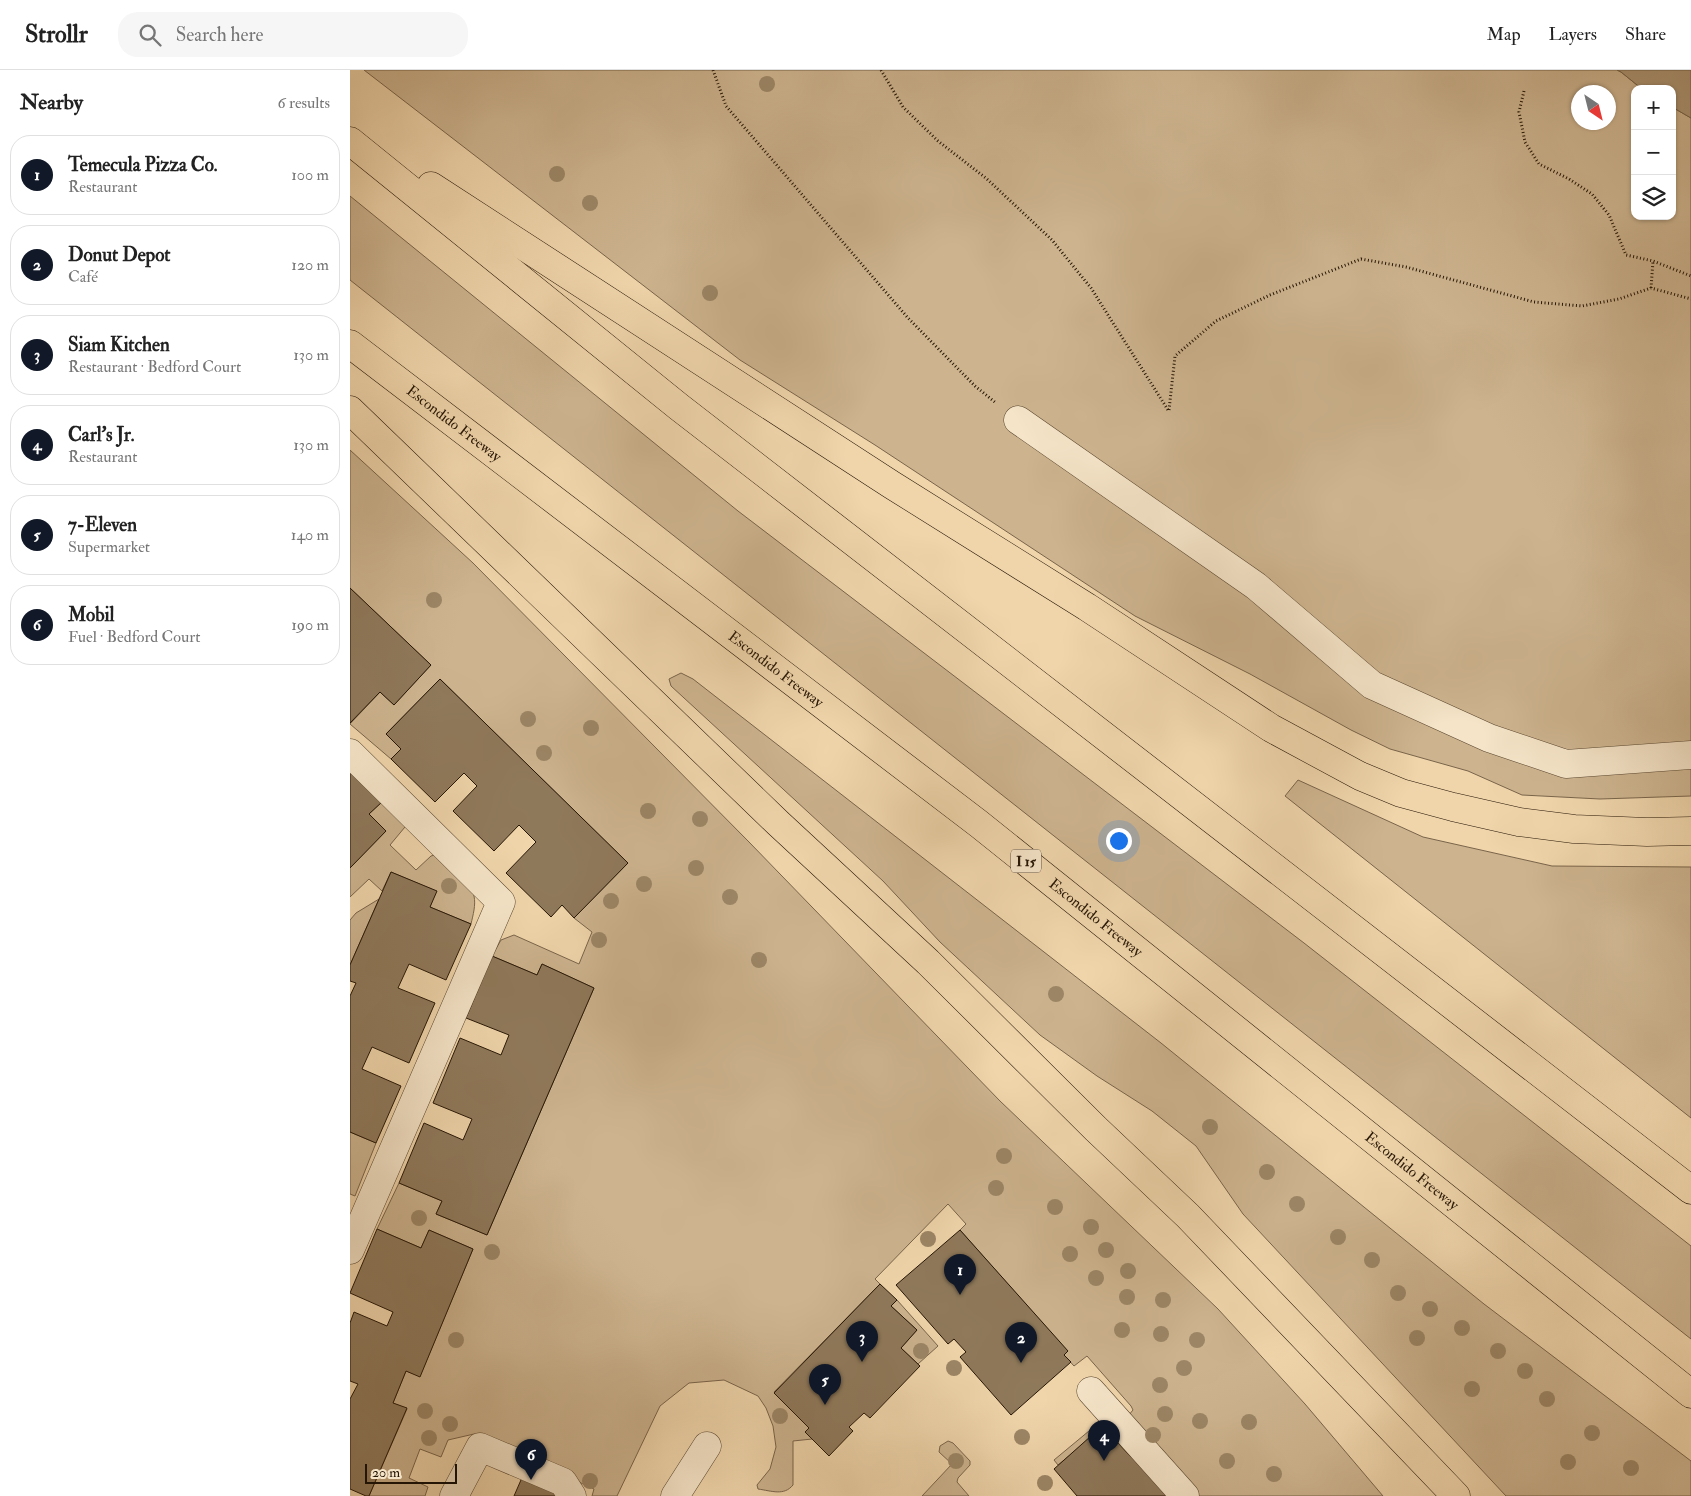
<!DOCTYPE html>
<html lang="en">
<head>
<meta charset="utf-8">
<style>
	body { margin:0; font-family:"IM FELL Double Pica",serif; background:#f6f6f6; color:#222 }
	.controls { position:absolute; right:15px; top:15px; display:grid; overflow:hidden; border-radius:10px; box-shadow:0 1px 4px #0004 }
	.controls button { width:45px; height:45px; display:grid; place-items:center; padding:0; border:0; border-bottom:1px solid #e0e0e0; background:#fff; color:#222; font:25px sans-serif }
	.compass { position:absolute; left:1221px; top:15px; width:45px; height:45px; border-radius:50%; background:#fff; box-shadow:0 1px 4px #0004; rotate:145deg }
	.scale { position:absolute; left:15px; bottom:12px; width:92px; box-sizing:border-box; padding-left:5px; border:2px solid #251505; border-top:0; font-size:14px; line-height:18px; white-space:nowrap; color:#251505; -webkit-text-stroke:4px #f5e4c8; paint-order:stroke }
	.you { position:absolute; left:768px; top:770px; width:18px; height:18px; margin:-12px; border:4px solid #fff; border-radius:50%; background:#1a73e8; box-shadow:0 0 0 8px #1a73e833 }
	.badge { display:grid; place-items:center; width:32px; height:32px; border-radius:50%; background:#111827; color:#fff; font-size:16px; font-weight:700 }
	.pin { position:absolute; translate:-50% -41px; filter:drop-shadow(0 1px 2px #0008) }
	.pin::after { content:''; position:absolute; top:26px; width:18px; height:15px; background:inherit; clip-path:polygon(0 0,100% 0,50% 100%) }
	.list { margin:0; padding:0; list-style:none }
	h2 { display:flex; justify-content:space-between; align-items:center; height:65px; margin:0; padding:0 20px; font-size:21px }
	h2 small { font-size:16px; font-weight:400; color:#767676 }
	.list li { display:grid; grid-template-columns:32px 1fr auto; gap:15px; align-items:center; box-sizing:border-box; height:80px; margin:0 10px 10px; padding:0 10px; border:1px solid #e0e0e0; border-radius:20px }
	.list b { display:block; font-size:19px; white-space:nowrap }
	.list p { margin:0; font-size:16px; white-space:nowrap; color:#767676 }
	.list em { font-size:16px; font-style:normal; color:#767676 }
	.icon { flex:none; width:28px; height:28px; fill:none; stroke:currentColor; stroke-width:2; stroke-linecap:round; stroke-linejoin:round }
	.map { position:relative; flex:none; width:1341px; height:1426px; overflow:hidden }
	header { display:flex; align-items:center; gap:30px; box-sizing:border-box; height:70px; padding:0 25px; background:#fff; border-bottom:1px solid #e0e0e0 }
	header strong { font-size:24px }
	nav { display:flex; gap:28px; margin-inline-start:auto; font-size:18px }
	.search { width:350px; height:45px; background:#f6f6f6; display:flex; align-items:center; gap:12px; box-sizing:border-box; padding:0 18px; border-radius:20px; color:#767676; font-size:19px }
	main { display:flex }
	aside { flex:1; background:#fff }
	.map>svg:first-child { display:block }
	.green { fill:#cdb48f; stroke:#79644a; fill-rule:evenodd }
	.water { fill:#ab9473; stroke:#756147 }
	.building { fill:#8f795b; stroke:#251505 }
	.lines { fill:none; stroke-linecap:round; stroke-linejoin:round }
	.minor-casing { stroke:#58452e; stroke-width:29 }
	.highway-casing { stroke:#251505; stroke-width:29 }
	.path { stroke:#251505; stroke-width:3; stroke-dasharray:1 2.5; stroke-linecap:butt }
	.minor { stroke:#f5e4c8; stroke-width:28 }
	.highway { stroke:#f0d5ab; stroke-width:28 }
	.tree { fill:#9c8666 }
	.labels { text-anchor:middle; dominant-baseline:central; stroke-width:5; stroke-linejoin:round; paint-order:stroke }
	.shield { fill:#f5e4c8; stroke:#635340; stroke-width:1 }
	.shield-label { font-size:14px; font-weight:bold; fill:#251505 }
	.street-label { font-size:15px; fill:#251505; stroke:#f5e4c8 }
</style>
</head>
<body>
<header>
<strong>Strollr</strong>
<div class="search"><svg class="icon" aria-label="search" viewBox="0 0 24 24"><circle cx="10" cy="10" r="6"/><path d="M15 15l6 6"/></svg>Search here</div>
<nav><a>Map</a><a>Layers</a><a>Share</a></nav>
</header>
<main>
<aside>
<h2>Nearby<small>6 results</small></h2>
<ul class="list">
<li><span class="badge">1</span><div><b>Temecula Pizza Co.</b><p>Restaurant</p></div><em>100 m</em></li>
<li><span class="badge">2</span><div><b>Donut Depot</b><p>Café</p></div><em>120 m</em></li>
<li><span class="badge">3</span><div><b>Siam Kitchen</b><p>Restaurant · Bedford Court</p></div><em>130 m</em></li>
<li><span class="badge">4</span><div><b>Carl's Jr.</b><p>Restaurant</p></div><em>130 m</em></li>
<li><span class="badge">5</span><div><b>7-Eleven</b><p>Supermarket</p></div><em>140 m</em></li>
<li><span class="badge">6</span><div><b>Mobil</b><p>Fuel · Bedford Court</p></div><em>190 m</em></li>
</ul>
</aside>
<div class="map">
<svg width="1341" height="1426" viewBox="0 0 1341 1426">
	<rect width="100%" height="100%" fill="#f0d5ab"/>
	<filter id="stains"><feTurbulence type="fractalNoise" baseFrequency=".004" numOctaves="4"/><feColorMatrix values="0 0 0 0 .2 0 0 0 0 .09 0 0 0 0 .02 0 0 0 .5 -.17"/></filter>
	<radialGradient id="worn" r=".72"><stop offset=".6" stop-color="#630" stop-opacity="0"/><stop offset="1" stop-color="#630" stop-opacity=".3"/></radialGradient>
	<g class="green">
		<path d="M14 0H1267L1271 2 1292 19H1285V146H1322V37L1341 48V726L1250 729 1172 725 1118 701 1040 679 1001 660 900 604 785 546 525 375 390 290ZM1228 22H1258V52H1228Z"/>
		<path d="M0 126 388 441 954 873 1341 1176V1269L0 210Z"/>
		<path d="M0 380 123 493 399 772 650 1031 868 1239 955 1334 1033 1426H847L778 1346 783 1340 781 1336 737 1286 724 1296 714 1285 717 1281 610 1160 616 1154 598 1134 525 1209 530 1214 424 1322 459 1358 455 1362 462 1369 443 1371V1415C434 1426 422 1421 408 1419L407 1415 420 1399 426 1377 423 1356 416 1338 408 1326 374 1310 339 1313 310 1336 267 1426H242L244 1419 124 1364 98 1370 91 1387 70 1379 59 1408 78 1417 75 1426H19L57 1339 43 1333 56 1301 70 1306 123 1179 79 1160 71 1178 27 1159 49 1113 92 1131 86 1144 137 1165 244 918 192 894 187 905 142 886 151 870 164 865 229 894 242 862 224 848 278 793 90 609 36 664 51 679 41 689 0 654 30 622 44 635 81 595 0 518Z"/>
		<path d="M331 603 343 609 811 973 1134 1234 1341 1391V1426H1156L893 1144 846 1076 802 1041 747 1006 690 965 590 872 533 811 321 616 319 609Z"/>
		<path d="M948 710 1073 767 1202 796 1341 797V1048L935 726Z"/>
		<path d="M33 731 56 751 55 757 40 775 66 800 81 786 88 784C98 794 122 813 124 826 126 835 123 845 121 854L80 837 86 821 41 802 32 821 19 809 0 827V798L36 761 19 744Z"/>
		<path d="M29 829 0 895V850L6 843Z"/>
		<path d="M0 1062 26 1073 5 1126 0 1124Z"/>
		<path d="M547 1230 588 1276 568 1294 551 1278 567 1260 541 1236Z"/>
		<path d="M756 1353 787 1383 781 1387 756 1360 744 1370 742 1367 708 1395 704 1390 745 1356Z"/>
		<path d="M598 1371 603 1373 620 1391V1395L608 1408 607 1412 619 1426H572L602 1394 589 1382 590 1376Z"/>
	</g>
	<path class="water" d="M1267 0H1341V48L1322 37V19H1292L1271 2Z"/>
	<g class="building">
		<path d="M0 518 81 595 44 635 30 622 0 653Z"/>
		<path d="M90 609 278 793 224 848 212 835 201 847 156 803 186 772 169 755 144 781 103 741 127 716 114 703 85 732 41 689 51 679 36 664Z"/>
		<path d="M0 699 33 731 19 744 36 761 0 798Z"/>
		<path d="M41 802 87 821 80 837 121 854 96 910 59 894 48 918 85 933 59 993 22 977 12 999 51 1016 26 1073 0 1062V926L6 913 0 911V895Z"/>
		<path d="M142 886 187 905 192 894 244 918 137 1165 86 1144 92 1131 49 1113 74 1053 113 1070 122 1049 83 1033 110 968 151 985 159 965 116 948Z"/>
		<path d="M27 1159 71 1178 79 1160 123 1179 70 1307 56 1301 43 1333 57 1338 19 1426H16L0 1419V1329L8 1314 0 1311V1253L4 1242 37 1256 43 1242 0 1223Z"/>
		<path d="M610 1160 718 1281 714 1285 721 1292 661 1345 610 1287 616 1282 604 1269 598 1274 546 1215Z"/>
		<path d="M530 1214 547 1230 541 1236 567 1260 551 1278 570 1296 520 1348 514 1343 499 1357 503 1361 479 1386 455 1362 459 1358 424 1323Z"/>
		<path d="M756 1360 781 1387 787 1383 825 1426H727L704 1399 741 1366 744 1370Z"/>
		<path d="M174 1403 208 1418 205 1426H164Z"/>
	</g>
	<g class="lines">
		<g class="minor-casing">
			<g id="minor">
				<path d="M668 350 906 516 1022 615 1139 668 1216 694 1341 685"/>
				<path d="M0 683 151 832 0 1180"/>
				<path d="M741 1321 835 1426"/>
				<path d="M104 1426 130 1377 213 1412 222 1426"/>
				<path d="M325 1426 357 1376"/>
			</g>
		</g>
		<g class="highway-casing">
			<g id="highway">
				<path d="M0 71 329 337 1341 1120"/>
				<path d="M81 116 542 415 737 537 921 658 1010 706 1051 723 1103 737 1169 752 1224 759 1297 762 1341 761"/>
				<path id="s1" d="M0 274 629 754 1341 1324"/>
				<path d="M0 340 428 753 578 892 746 1059 838 1146 1106 1426"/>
			</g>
		</g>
		<g class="path">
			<path d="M363 0 376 36 558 248 625 316 646 333"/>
			<path d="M531 0 553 37 588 71 637 109 702 170 741 218 818 340"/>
			<path d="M1174 21 1169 42 1175 72 1189 94 1219 109 1242 124 1259 145 1276 185 1303 191 1341 206"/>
			<path d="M1301 218 1303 191"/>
			<path d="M819 340 825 286 866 251 920 225 1011 189 1056 197 1184 232 1232 236 1269 229 1301 218 1341 229"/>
		</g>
		<use href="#minor" class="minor"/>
		<use href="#highway" class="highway"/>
	</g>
	<g class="tree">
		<circle cx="417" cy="14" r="8"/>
		<circle cx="207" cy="104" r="8"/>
		<circle cx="240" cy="133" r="8"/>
		<circle cx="360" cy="223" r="8"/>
		<circle cx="84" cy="530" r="8"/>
		<circle cx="178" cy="649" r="8"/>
		<circle cx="241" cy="658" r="8"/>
		<circle cx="194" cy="683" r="8"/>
		<circle cx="298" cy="741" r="8"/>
		<circle cx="350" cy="749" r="8"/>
		<circle cx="346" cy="798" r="8"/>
		<circle cx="294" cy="814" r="8"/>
		<circle cx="99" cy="816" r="8"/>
		<circle cx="380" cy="827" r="8"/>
		<circle cx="261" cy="831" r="8"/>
		<circle cx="249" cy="870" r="8"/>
		<circle cx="409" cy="890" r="8"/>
		<circle cx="706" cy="924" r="8"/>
		<circle cx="860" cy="1057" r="8"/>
		<circle cx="654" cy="1086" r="8"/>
		<circle cx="917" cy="1102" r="8"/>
		<circle cx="646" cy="1118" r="8"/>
		<circle cx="947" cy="1134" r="8"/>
		<circle cx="705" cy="1137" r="8"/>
		<circle cx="69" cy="1148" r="8"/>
		<circle cx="741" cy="1157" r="8"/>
		<circle cx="988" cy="1167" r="8"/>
		<circle cx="578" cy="1169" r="8"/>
		<circle cx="756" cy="1180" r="8"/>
		<circle cx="142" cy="1182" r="8"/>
		<circle cx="720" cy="1184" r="8"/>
		<circle cx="1022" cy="1190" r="8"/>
		<circle cx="778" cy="1201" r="8"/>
		<circle cx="746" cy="1208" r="8"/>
		<circle cx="1048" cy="1223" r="8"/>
		<circle cx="777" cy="1227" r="8"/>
		<circle cx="813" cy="1230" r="8"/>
		<circle cx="1080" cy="1239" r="8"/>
		<circle cx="1112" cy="1258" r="8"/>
		<circle cx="772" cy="1260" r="8"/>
		<circle cx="811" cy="1264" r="8"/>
		<circle cx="1067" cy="1268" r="8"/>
		<circle cx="106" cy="1270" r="8"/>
		<circle cx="847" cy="1270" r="8"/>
		<circle cx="571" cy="1281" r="8"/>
		<circle cx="1148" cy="1281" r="8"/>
		<circle cx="604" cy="1298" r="8"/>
		<circle cx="834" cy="1298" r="8"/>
		<circle cx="1175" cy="1301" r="8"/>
		<circle cx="810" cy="1315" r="8"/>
		<circle cx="1122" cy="1319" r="8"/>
		<circle cx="1197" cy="1329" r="8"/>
		<circle cx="75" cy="1341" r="8"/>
		<circle cx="815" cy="1344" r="8"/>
		<circle cx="430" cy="1346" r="8"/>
		<circle cx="850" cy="1351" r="8"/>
		<circle cx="899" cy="1352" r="8"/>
		<circle cx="100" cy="1354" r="8"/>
		<circle cx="1242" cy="1363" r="8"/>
		<circle cx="803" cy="1365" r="8"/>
		<circle cx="672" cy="1367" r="8"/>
		<circle cx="79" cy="1368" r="8"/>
		<circle cx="606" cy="1391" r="8"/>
		<circle cx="877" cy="1391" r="8"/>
		<circle cx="1218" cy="1392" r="8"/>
		<circle cx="1281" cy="1398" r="8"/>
		<circle cx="924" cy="1404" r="8"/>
		<circle cx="240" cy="1411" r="8"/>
		<circle cx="695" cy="1413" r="8"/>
	</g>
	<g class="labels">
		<rect class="shield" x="661" y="779.5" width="30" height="23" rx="4"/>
		<g class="shield-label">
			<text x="676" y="791">I 15</text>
		</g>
		<g class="street-label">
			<text stroke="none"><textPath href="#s1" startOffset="131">Escondido Freeway</textPath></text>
			<text stroke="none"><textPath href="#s1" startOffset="536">Escondido Freeway</textPath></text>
			<text stroke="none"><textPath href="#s1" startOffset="941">Escondido Freeway</textPath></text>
			<text stroke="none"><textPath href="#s1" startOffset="1346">Escondido Freeway</textPath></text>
		</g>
	</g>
	<rect width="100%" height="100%" filter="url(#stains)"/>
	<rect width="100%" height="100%" fill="url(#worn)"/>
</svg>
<div class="controls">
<button>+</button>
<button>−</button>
<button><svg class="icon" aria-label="layers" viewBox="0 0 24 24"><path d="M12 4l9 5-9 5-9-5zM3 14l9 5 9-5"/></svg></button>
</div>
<svg class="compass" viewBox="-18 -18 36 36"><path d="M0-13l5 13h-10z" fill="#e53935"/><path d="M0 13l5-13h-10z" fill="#767676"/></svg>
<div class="scale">20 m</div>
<div class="you"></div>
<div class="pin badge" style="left:610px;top:1225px">1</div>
<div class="pin badge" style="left:671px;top:1293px">2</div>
<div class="pin badge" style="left:512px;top:1292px">3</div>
<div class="pin badge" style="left:754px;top:1391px">4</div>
<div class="pin badge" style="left:475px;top:1335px">5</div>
<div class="pin badge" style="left:181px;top:1410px">6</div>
</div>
</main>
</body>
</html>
